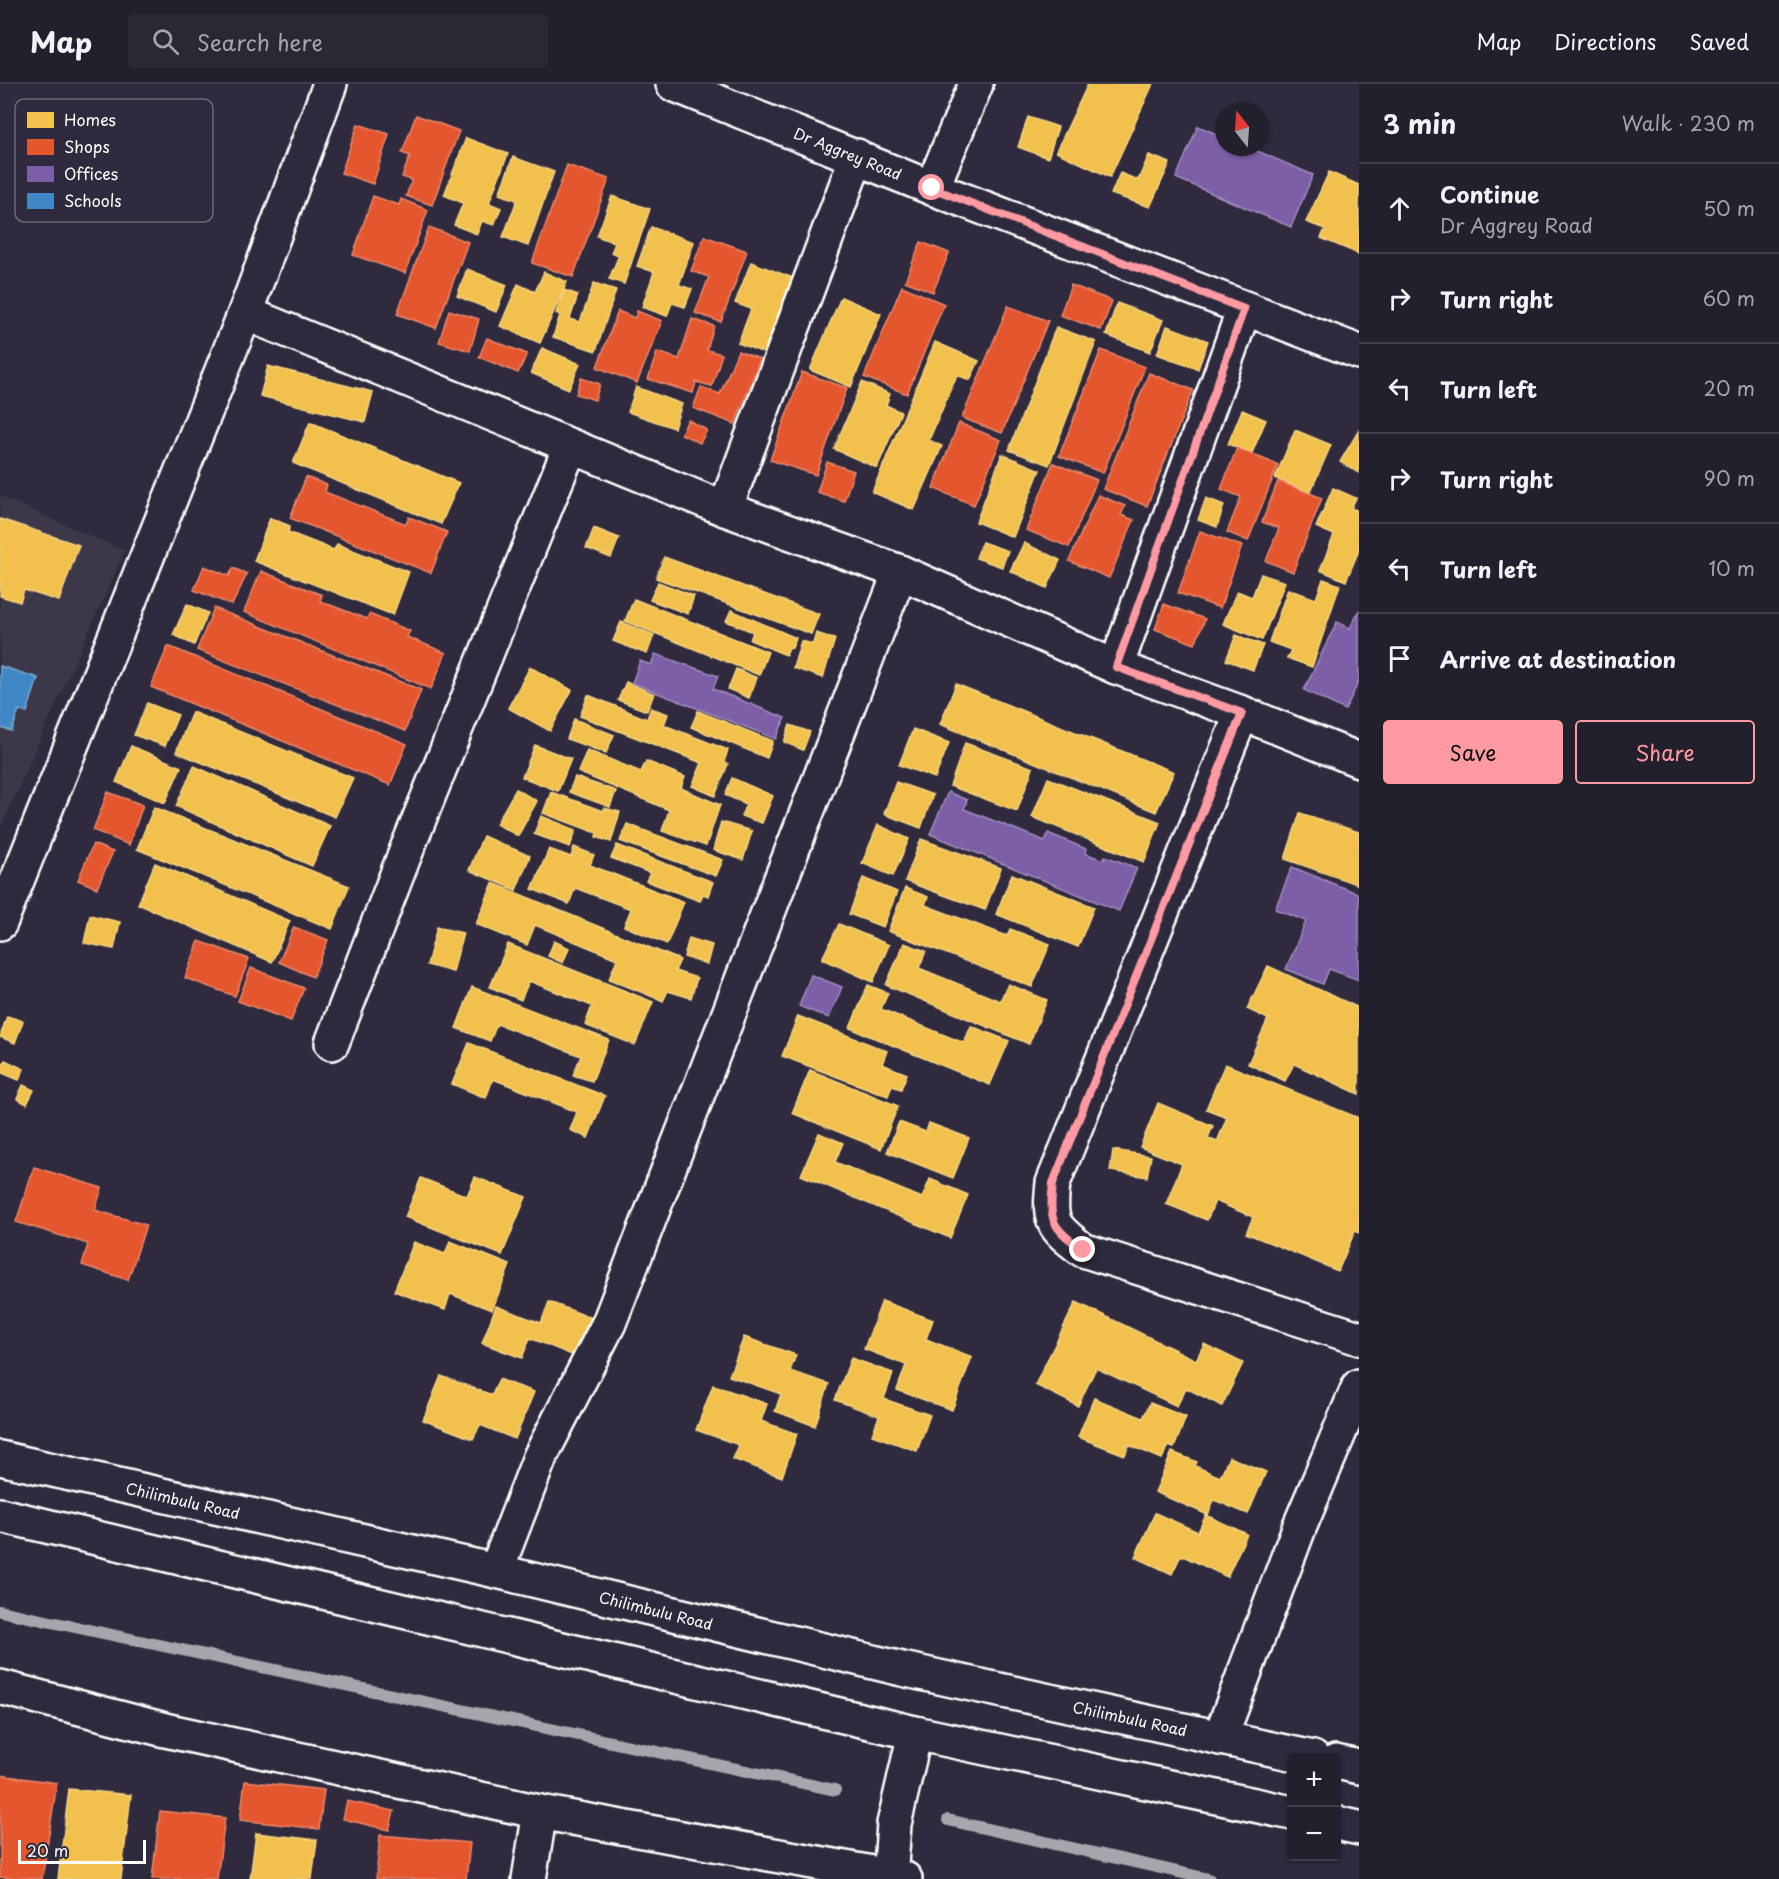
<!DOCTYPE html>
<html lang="en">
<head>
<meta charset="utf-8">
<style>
	body { margin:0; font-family:"Playpen Sans",sans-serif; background:#2b2836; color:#f1f3f6 }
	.controls { position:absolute; right:18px; bottom:18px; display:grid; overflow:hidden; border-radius:6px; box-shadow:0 2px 4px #0004 }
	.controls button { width:54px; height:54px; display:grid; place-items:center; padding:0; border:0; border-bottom:2px solid #403e4a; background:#23202e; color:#f1f3f6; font:30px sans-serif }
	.compass { position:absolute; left:1215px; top:18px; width:54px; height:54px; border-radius:50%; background:#23202e; box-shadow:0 2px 4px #0004; rotate:343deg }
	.scale { position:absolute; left:18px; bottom:15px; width:128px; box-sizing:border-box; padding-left:6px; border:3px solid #fff; border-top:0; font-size:16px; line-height:21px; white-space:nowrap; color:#fff; -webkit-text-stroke:4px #2f2a3d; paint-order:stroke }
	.stop { position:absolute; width:18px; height:18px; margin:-14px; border:4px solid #ff9aa2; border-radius:50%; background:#fff }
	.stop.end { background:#ff9aa2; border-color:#fff; box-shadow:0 2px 6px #0008 }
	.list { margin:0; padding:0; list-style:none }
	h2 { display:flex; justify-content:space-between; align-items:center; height:78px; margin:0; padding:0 24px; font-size:26px }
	h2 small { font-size:20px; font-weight:400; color:#a3a3aa }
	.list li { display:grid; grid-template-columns:39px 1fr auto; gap:18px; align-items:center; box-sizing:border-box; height:90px; padding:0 24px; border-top:2px solid #403e4a }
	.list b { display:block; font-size:22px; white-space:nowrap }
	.list p { margin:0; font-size:20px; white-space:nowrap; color:#a3a3aa }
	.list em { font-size:20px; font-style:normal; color:#a3a3aa }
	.actions { display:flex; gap:12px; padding:18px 24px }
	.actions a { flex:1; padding:14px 0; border:2px solid #ff9aa2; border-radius:6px; text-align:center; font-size:21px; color:#ff9aa2 }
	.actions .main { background:#ff9aa2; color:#111 }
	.icon { flex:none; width:33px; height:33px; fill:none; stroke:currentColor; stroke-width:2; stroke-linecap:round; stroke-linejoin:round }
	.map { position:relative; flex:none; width:1359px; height:1795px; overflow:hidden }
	header { display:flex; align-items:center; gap:36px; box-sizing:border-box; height:84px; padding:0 30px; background:#23202e; border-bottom:2px solid #403e4a }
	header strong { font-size:28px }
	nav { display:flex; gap:33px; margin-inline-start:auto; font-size:21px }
	.search { width:420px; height:54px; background:#2b2836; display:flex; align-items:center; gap:15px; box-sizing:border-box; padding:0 21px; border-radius:6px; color:#a3a3aa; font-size:22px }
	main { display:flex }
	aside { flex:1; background:#23202e }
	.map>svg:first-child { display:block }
	.built { fill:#3c3749 }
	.homes { fill:#f2c14e; stroke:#f6d483; stroke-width:1.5 }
	.shops { fill:#e4572e; stroke:#ec896d; stroke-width:1.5 }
	.offices { fill:#7b5ea7; stroke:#a38ec1; stroke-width:1.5 }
	.schools { fill:#3f88c5; stroke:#79acd6; stroke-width:1.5 }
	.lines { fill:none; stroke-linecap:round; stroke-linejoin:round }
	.stream { stroke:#a7a6ad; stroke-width:12 }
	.street-casing { stroke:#fff; stroke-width:38 }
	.secondary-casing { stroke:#fff; stroke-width:38 }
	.street { stroke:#2f2a3d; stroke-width:33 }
	.secondary { stroke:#2f2a3d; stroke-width:33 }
	.route { stroke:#ff9aa2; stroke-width:8 }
	.labels { text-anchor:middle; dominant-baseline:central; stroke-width:6; stroke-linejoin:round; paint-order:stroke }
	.street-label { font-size:15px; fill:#fff; stroke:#2f2a3d }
	.key { fill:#2f2a3d; stroke:#6d6a77; stroke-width:1.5 }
	.key-label { font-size:16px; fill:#fff }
</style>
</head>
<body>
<header>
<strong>Map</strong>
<div class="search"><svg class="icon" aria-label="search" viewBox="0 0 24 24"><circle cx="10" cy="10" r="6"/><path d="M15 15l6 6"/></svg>Search here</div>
<nav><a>Map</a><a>Directions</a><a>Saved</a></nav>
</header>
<main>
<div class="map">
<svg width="1359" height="1795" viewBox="0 0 1359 1795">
	<rect width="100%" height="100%" fill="#2f2a3d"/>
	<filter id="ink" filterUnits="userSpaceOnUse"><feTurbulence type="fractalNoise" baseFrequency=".0167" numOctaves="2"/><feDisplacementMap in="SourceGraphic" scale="12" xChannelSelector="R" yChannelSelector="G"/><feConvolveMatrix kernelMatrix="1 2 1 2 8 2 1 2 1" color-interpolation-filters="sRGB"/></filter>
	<g filter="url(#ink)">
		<path class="built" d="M0 412 125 467 0 745Z"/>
		<g class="homes">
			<path d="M1088 0H1153L1110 93 1056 68Z"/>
			<path d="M1028 33 1058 43 1048 74 1018 63Z"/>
			<path d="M466 54 508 70 489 119 501 124 494 141 482 137 477 150 454 141 463 119 444 111Z"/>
			<path d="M1149 71 1170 79 1150 123 1111 110 1120 89 1138 96Z"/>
			<path d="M513 73 554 88 528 162 503 153 517 116 499 110Z"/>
			<path d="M1329 88 1359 101V170L1321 154 1325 145 1306 138Z"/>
			<path d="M612 112 650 125 624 200 609 195 619 171 611 169 615 159 597 152Z"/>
			<path d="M651 143 694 158 679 201 692 205 685 223 672 219 667 232 642 223 654 188 637 182Z"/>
			<path d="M751 178 793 194 764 269 738 259 751 225 735 219Z"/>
			<path d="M467 185 507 201 496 228 457 212Z"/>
			<path d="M544 188 567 198 540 259 500 242 518 200 535 208Z"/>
			<path d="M594 199 616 206 596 267 553 253 560 231 556 229 564 206 578 211 570 235 580 238Z"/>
			<path d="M841 213 881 230 851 303 810 286Z"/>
			<path d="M1117 219 1163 236 1150 268 1106 251Z"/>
			<path d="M1167 242 1208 257 1198 285 1157 270Z"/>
			<path d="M1056 243 1096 258 1049 381 1009 366Z"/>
			<path d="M935 258 979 277 970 296 957 291 929 356 942 362 914 426 872 408Z"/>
			<path d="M542 264 580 280 569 305 531 289Z"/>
			<path d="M268 282 373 308 365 338 260 312Z"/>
			<path d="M862 298 890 310 886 321 901 328 877 384 834 365Z"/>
			<path d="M636 303 682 320 674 344 628 328Z"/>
			<path d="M1242 326 1266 336 1252 369 1228 360Z"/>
			<path d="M310 338 459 399 441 440 293 379Z"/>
			<path d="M1295 346 1331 361 1310 409 1275 394Z"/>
			<path d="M1359 346V389L1340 378Z"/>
			<path d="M1002 370 1040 386 1013 453 976 438Z"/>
			<path d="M1333 404 1356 414 1351 424 1359 427V466L1346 497 1320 486 1334 451 1316 443Z"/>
			<path d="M1206 414 1224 421 1217 443 1198 436Z"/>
			<path d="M270 434 290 442 288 448 334 466 337 460 409 488 393 531 254 477Z"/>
			<path d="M0 435 79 461 59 517 24 506 20 518 0 512Z"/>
			<path d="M594 444 619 454 611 474 586 464Z"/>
			<path d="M982 458 1008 467 1002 483 976 474Z"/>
			<path d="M1024 459 1060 476 1047 504 1010 487Z"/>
			<path d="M664 473 819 530 811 550 656 494Z"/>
			<path d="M1261 490 1285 498 1262 556 1223 540 1237 507 1252 513Z"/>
			<path d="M1323 495 1340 501 1312 583 1287 574 1291 566 1269 558 1288 505 1316 515Z"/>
			<path d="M658 498 694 512 688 530 650 516Z"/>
			<path d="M634 515 768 568 759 591 625 537Z"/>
			<path d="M187 520 208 529 194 561 173 551Z"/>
			<path d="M731 526 796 554 792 564 789 563 786 571 750 556 753 548 726 537Z"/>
			<path d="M621 538 654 551 647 570 613 557Z"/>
			<path d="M816 549 835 555 823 594 793 584 801 557 813 560Z"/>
			<path d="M1236 551 1263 561 1253 586 1226 576Z"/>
			<path d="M530 583 572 606 550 647 508 624Z"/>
			<path d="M736 585 757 594 749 614 728 605Z"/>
			<path d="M626 598 654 610 647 627 618 616Z"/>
			<path d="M956 600 1174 688 1156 728 940 640Z"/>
			<path d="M588 611 647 635 651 624 668 630 664 641 728 666 724 678 728 680 715 712 692 702 702 679 580 632Z"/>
			<path d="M147 619 178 631 165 662 134 651Z"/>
			<path d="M698 627 773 657 767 674 691 643Z"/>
			<path d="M192 628 353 694 335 733 176 668Z"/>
			<path d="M574 635 614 651 606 669 567 655Z"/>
			<path d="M790 641 810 648 803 666 784 658Z"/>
			<path d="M913 645 949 659 935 694 899 681Z"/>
			<path d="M965 659 1033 684 1017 727 950 702Z"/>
			<path d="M535 661 571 675 558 707 522 693Z"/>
			<path d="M131 662 181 683 165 719 116 698Z"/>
			<path d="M587 666 641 688 646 677 685 693 681 704 720 721 706 762 662 747 669 726 578 688Z"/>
			<path d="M194 682 330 742 312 782 176 722Z"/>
			<path d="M575 693 616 707 610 723 569 708Z"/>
			<path d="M732 694 773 712 762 739 741 732 746 720 725 711Z"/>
			<path d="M1048 694 1160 738 1144 778 1032 733Z"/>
			<path d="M896 698 933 711 921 744 884 730Z"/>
			<path d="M516 705 537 717 518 752 496 740Z"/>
			<path d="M551 708 603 727 604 724 620 728 611 758 596 753 597 749 543 729Z"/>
			<path d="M154 723 349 802 332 845 137 765Z"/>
			<path d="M1300 729 1359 748V801L1285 775Z"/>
			<path d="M541 732 576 746 570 763 534 750Z"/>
			<path d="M721 738 752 747 743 776 713 766Z"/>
			<path d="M627 740 723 776 716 792 620 757Z"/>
			<path d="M878 741 909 755 893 792 862 779Z"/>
			<path d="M483 752 530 772 516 806 469 786Z"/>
			<path d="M921 755 1001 784 985 826 905 797Z"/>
			<path d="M617 761 713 798 708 812 703 810 700 817 646 797 650 789 611 774Z"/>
			<path d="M574 763 594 771 590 781 684 818 667 860 624 842 631 825 575 804 569 820 532 805 549 765 571 773Z"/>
			<path d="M155 779 290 837 272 878 138 820Z"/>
			<path d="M1012 790 1094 823 1078 863 996 830Z"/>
			<path d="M863 794 897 808 883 843 849 830Z"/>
			<path d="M493 799 680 876 675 887 697 894 691 914 668 907 663 917 609 895 617 875 535 841 527 861 476 840Z"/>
			<path d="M905 804 928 813 925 821 1007 852 1010 845 1050 860 1032 903 888 847Z"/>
			<path d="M90 831 120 838 114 865 84 859Z"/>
			<path d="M839 840 889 861 873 898 822 875Z"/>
			<path d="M437 843 463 849 453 888 427 881Z"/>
			<path d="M689 854 712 861 707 880 684 873Z"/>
			<path d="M554 857 569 864 563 879 548 872Z"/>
			<path d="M904 859 926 867 919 884 1000 917 1008 900 1047 916 1029 960 886 901Z"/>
			<path d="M508 860 653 918 635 961 585 941 592 922 529 897 521 916 490 903Z"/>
			<path d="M1268 882 1359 924V1010L1294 980 1285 997 1248 980 1268 935 1247 925Z"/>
			<path d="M868 901 888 909 881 925 964 959 971 942 1009 957 990 1001 850 944Z"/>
			<path d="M472 903 609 956 592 997 573 991 581 972 497 940 490 957 456 944Z"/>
			<path d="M7 932 23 937 15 959 0 953Z"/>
			<path d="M798 932 887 967 882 980 907 990 901 1005 892 1002 888 1012 782 972Z"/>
			<path d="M469 959 605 1012 588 1054 570 1046 577 1028 493 995 486 1014 452 1000Z"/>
			<path d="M5 976 24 985 19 996 0 988Z"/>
			<path d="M1225 980 1359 1034V1149L1355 1147 1338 1187 1246 1149 1253 1133 1215 1117 1207 1136 1166 1120 1182 1080 1140 1063 1158 1019 1213 1042 1208 1054 1217 1058 1227 1033 1206 1025Z"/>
			<path d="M810 986 898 1022 881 1065 792 1029Z"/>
			<path d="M23 1001 34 1006 27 1020 17 1015Z"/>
			<path d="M899 1038 926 1048 929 1039 969 1054 953 1094 887 1068Z"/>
			<path d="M819 1049 843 1059 835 1078 922 1114 930 1095 968 1111 950 1154 801 1091Z"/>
			<path d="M1113 1066 1151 1072 1147 1093 1110 1087Z"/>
			<path d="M475 1093 526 1113 502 1171 405 1133 421 1094 467 1112Z"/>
			<path d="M450 1157 510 1181 492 1226 450 1210 445 1226 394 1207 414 1158 445 1170Z"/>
			<path d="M882 1217 933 1236 926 1255 972 1273 952 1326 897 1306 906 1281 864 1265Z"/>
			<path d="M549 1218 592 1234 577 1273 530 1254 522 1274 482 1259 496 1222 541 1239Z"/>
			<path d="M1076 1218 1196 1276 1204 1260 1243 1279 1222 1322 1186 1304 1177 1322 1096 1284 1078 1322 1035 1301Z"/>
			<path d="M744 1253 796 1271 790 1287 829 1300 815 1342 775 1327 781 1310 729 1292Z"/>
			<path d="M851 1274 893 1289 884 1315 930 1331 917 1367 872 1351 879 1332 835 1316Z"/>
			<path d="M441 1292 492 1311 499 1295 534 1308 515 1355 480 1341 473 1355 423 1336Z"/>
			<path d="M713 1301 767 1320 761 1337 797 1350 782 1393 733 1375 739 1361 696 1346Z"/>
			<path d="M1094 1314 1143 1334 1150 1319 1186 1333 1174 1364 1168 1362 1162 1375 1129 1361 1125 1371 1078 1353Z"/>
			<path d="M1172 1368 1197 1378 1195 1382 1220 1393 1229 1373 1266 1388 1248 1430 1214 1416 1208 1431 1155 1408Z"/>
			<path d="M1155 1429 1198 1448 1206 1431 1247 1450 1227 1493 1181 1471 1172 1490 1135 1473Z"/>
			<path d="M69 1705 131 1711 121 1795H58Z"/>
			<path d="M256 1749 317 1756 312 1795H250Z"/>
		</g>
		<g class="shops">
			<path d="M416 31 459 47 432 121 406 112 412 96 402 93 410 72 402 69Z"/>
			<path d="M358 40 389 50 373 100 341 89Z"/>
			<path d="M567 81 609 95 573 193 532 179Z"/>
			<path d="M373 112 399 121 401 115 428 126 405 189 353 171Z"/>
			<path d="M429 143 468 158 436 244 397 230Z"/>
			<path d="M704 152 747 167 721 238 695 229 709 193 691 187Z"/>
			<path d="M921 158 949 169 933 208 905 197Z"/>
			<path d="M1071 201 1112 217 1101 246 1060 231Z"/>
			<path d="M902 202 944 220 907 310 864 293Z"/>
			<path d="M1008 222 1048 237 1002 349 962 334Z"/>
			<path d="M449 226 479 235 470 267 439 258Z"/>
			<path d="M618 227 635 234 637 227 662 237 637 299 597 283Z"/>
			<path d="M692 235 714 242 707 266 722 270 712 302 696 298 693 309 648 295 657 268 679 275Z"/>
			<path d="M487 254 527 270 518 289 479 273Z"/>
			<path d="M1101 266 1145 283 1103 389 1059 372Z"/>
			<path d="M738 267 760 275 735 340 693 324 701 303 720 310Z"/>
			<path d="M802 288 847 304 816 391 770 376Z"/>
			<path d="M1149 289 1193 306 1147 422 1103 405Z"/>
			<path d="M581 294 600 300 595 316 576 310Z"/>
			<path d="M688 336 707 346 700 359 681 350Z"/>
			<path d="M959 339 1001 356 974 421 933 404Z"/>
			<path d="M1237 364 1278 381 1248 457 1227 448 1241 413 1221 405Z"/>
			<path d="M827 378 854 387 844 417 817 408Z"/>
			<path d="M1053 379 1097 396 1069 463 1026 446Z"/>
			<path d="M306 393 327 401 325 408 406 440 409 433 447 448 431 489 290 434Z"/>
			<path d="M1278 397 1322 414 1293 488 1266 477 1279 444 1262 438Z"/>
			<path d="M1098 411 1125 422 1121 431 1134 436 1109 494 1069 477Z"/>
			<path d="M1200 447 1242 462 1220 524 1178 509Z"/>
			<path d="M204 482 229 492 233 484 247 490 232 521 194 506Z"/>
			<path d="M261 487 322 511 320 517 367 535 369 530 410 547 407 553 446 569 431 605 244 528Z"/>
			<path d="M1164 520 1205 535 1195 560 1155 545Z"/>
			<path d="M214 524 421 606 405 647 197 566Z"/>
			<path d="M168 562 407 660 390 701 151 603Z"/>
			<path d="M108 708 143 721 129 761 93 746Z"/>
			<path d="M93 760 113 768 97 804 78 796Z"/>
			<path d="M294 843 328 856 313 893 279 878Z"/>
			<path d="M199 857 249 875 235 912 185 894Z"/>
			<path d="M251 884 304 904 291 937 238 917Z"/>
			<path d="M34 1083 102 1104 95 1126 146 1141 128 1196 82 1181 88 1160 16 1138Z"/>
			<path d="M0 1691 57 1699 42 1795 0 1793Z"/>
			<path d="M245 1697 324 1706 319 1745 240 1736Z"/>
			<path d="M347 1717 394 1727 389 1746 343 1735Z"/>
			<path d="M160 1727 225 1734 217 1795H152Z"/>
			<path d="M380 1751 470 1759 466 1795H376Z"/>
		</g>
		<g class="offices">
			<path d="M1198 42 1224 53V63H1248L1313 91 1291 143 1176 94Z"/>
			<path d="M1359 526V597L1345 626 1304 606 1337 538 1350 544Z"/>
			<path d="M655 570 718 592 713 605 785 634 776 655 632 599 640 577 651 581Z"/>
			<path d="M948 708 967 716 964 725 1045 757 1048 749 1086 765 1085 769 1103 776 1105 772 1137 784 1119 827 930 750Z"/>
			<path d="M1292 783 1359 810V896L1329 885 1323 900 1286 885 1306 837 1275 825Z"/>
			<path d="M811 891 842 903 829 934 799 922Z"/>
		</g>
		<path class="schools" d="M0 582 38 594 27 628 19 626 12 647 0 644Z"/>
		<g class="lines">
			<g class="stream">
				<path d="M0 1527 835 1706"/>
				<path d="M948 1736 1209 1795"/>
			</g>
			<g class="street-casing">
				<g id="street">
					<path d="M673 0 932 104 1359 268"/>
					<path d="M932 104 976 0"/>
					<path d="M245 229 725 425 900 488 1116 583 1242 629 1359 676"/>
					<path d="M725 425 857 72"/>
					<path d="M1116 583 1244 225"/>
					<path d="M1242 629 1053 1099C1049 1138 1051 1142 1083 1166L1359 1254"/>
					<path d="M0 839 245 229 330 0"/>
					<path d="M332 959 403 775 570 363"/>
					<path d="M496 1487 540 1373 609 1239 900 488"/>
					<path d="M0 1603 165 1646 540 1728 905 1795"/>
					<path d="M1220 1654 1299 1444 1359 1302"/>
					<path d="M529 1795 540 1728"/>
					<path d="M890 1795 894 1740 915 1649"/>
				</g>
			</g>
			<g class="secondary-casing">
				<g id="secondary">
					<path d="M0 1374 496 1487 902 1585 1313 1674"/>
					<path d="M0 1431 915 1649 1292 1729"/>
					<path d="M1336 1678 1359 1683"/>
					<path d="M1336 1739 1359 1744"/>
				</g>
			</g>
			<use href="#street" class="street"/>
			<use href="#secondary" class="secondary"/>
		</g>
	</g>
	<g class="lines" filter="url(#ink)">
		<path class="route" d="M932 104 1244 225 1116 583 1242 629 1053 1099C1049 1138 1051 1142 1083 1166"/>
	</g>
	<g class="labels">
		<g class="street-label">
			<text transform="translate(848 69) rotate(22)">Dr Aggrey Road</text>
			<text transform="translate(183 1416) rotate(13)">Chilimbulu Road</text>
			<text transform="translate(656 1526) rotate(14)">Chilimbulu Road</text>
			<text transform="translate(1130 1634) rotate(12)">Chilimbulu Road</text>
		</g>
	</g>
	<rect x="15" y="15" width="198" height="123" rx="9" class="key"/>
	<rect x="27" y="28" width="27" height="16" fill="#f2c14e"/>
	<rect x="27" y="55" width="27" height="16" fill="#e4572e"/>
	<rect x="27" y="82" width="27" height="16" fill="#7b5ea7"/>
	<rect x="27" y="109" width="27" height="16" fill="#3f88c5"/>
	<g class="key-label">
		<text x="64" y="42">Homes</text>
		<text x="64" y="69">Shops</text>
		<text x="64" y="96">Offices</text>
		<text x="64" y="123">Schools</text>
	</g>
</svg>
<div class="controls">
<button>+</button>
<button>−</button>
</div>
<svg class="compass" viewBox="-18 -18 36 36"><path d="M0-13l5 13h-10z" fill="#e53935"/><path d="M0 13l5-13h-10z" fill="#a3a3aa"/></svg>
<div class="scale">20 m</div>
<div class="stop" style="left:932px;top:104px"></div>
<div class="stop end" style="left:1083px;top:1166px"></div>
</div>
<aside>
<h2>3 min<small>Walk · 230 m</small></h2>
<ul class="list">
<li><svg class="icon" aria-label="ahead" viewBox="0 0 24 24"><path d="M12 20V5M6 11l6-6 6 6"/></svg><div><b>Continue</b><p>Dr Aggrey Road</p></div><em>50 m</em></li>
<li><svg class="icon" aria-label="right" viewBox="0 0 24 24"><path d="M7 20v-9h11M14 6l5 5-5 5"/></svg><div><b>Turn right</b></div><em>60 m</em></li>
<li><svg class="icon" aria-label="left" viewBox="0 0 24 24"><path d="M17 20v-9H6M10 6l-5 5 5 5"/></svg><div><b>Turn left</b></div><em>20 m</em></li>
<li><svg class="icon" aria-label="right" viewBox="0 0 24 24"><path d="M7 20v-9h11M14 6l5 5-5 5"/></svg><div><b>Turn right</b></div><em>90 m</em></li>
<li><svg class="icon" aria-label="left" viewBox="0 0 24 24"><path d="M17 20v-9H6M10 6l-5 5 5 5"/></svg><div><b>Turn left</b></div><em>10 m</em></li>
<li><svg class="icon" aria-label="arrive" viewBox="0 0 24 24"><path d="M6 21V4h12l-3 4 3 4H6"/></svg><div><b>Arrive at destination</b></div></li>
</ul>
<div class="actions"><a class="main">Save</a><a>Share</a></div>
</aside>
</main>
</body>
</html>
